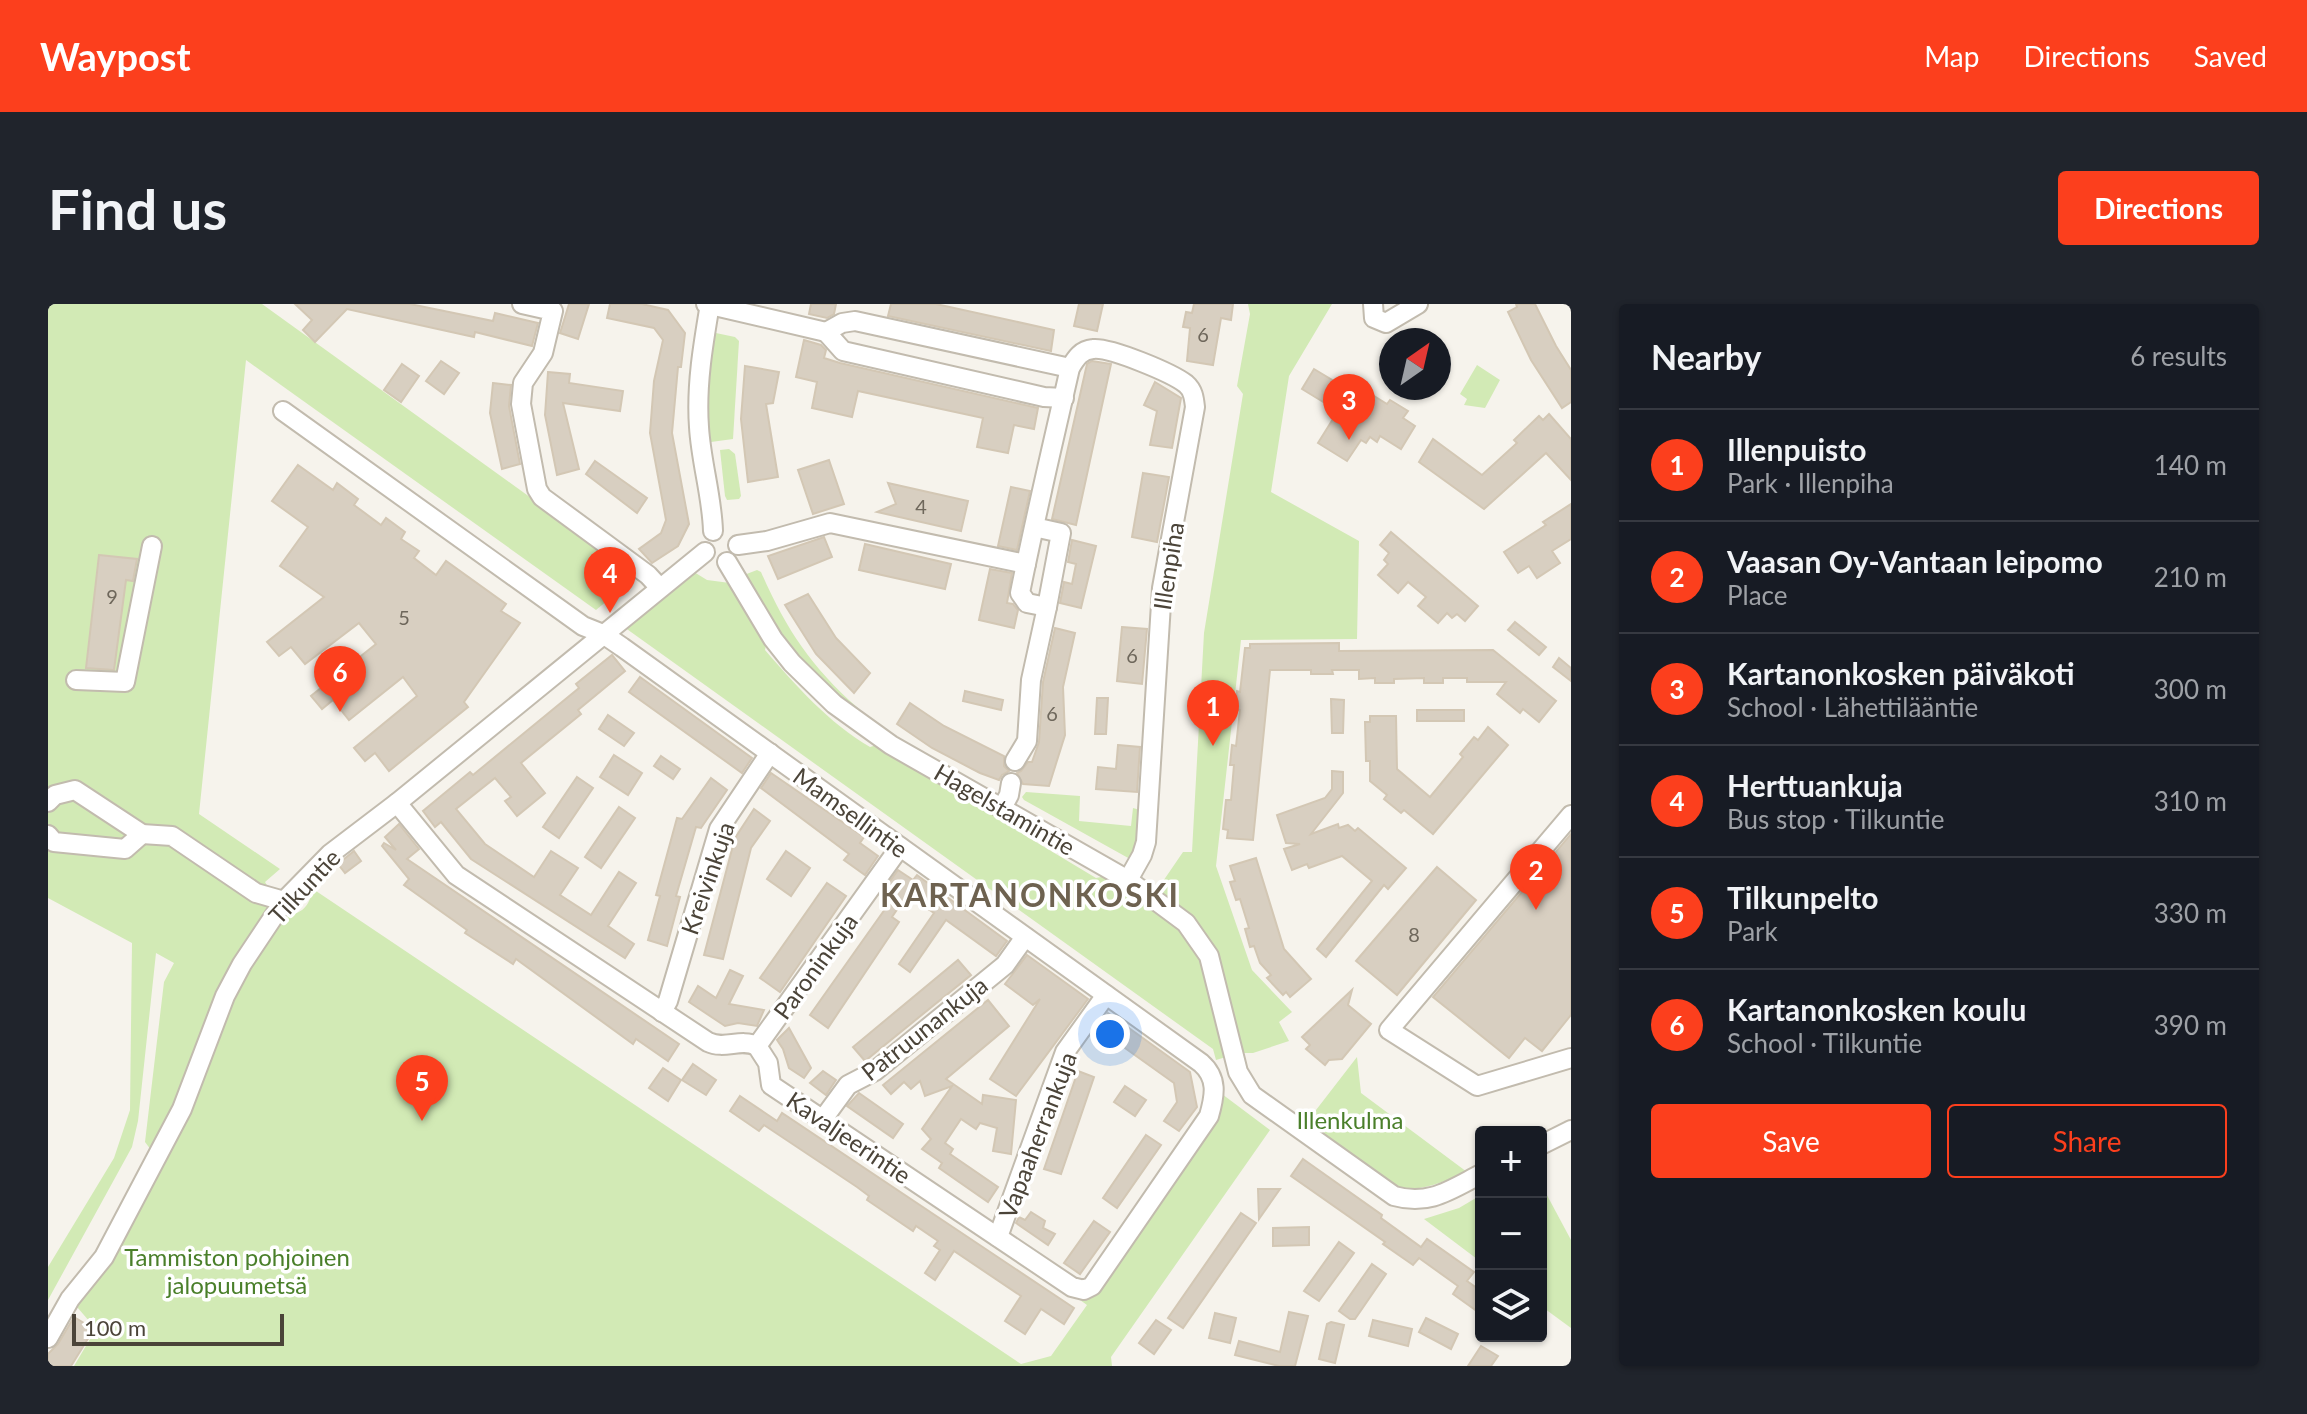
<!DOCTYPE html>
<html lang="en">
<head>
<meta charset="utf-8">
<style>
	body { margin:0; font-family:Lato,sans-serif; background:#20242c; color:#f1f3f6 }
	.controls { position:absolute; right:24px; bottom:24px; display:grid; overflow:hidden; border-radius:8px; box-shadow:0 2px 6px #0004 }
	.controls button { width:72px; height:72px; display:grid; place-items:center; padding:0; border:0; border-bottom:2px solid #363941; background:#171b24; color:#f1f3f6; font:40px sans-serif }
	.compass { position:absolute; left:1331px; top:24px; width:72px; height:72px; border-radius:50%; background:#171b24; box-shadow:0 2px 6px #0004; rotate:34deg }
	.scale { position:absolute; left:24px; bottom:20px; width:212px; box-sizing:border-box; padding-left:8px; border:4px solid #4b4439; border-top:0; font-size:22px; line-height:28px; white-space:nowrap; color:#4b4439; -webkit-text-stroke:6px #fff; paint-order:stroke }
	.you { position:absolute; left:1062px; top:730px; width:28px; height:28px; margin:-20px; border:6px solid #fff; border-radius:50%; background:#1a73e8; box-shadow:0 0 0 12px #1a73e833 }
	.badge { display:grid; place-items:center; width:52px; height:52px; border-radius:50%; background:#fc3f1d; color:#fff; font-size:26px; font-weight:700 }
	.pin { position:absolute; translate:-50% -66px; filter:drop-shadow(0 2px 4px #0008) }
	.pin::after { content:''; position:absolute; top:42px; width:28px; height:24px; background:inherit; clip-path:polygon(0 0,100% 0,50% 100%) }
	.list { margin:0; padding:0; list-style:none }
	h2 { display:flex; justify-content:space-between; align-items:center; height:104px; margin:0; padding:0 32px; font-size:34px }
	h2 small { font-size:26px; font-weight:400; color:#9ea1a6 }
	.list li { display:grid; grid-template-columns:52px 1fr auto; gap:24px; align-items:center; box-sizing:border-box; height:112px; padding:0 32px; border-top:2px solid #363941 }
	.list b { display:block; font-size:30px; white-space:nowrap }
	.list p { margin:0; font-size:26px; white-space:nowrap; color:#9ea1a6 }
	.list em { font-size:26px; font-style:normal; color:#9ea1a6 }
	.actions { display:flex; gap:16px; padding:24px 32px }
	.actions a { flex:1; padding:18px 0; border:2px solid #fc3f1d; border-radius:8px; text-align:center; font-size:28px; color:#fc3f1d }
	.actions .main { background:#fc3f1d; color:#fff }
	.icon { flex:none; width:44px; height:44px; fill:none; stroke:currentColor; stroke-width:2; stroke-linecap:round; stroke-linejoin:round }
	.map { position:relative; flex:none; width:1523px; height:1062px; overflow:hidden; border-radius:8px }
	header { display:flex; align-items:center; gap:48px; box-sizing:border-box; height:112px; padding:0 40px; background:#fc3f1d; color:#fff }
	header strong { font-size:38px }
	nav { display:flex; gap:44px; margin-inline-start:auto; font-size:28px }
	.intro { display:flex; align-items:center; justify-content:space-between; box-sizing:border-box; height:192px; padding:0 48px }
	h1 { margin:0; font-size:56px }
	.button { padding:20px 36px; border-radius:8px; background:#fc3f1d; color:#fff; font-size:28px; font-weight:700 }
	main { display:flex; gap:48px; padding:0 48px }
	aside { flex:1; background:#171b24; border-radius:8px; box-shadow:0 2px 6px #0004 }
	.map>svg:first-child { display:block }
	.green { fill:#d2eab5 }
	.building { fill:#d8cfc1; stroke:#d3c7b4; stroke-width:2 }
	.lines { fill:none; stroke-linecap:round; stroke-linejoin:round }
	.minor-casing { stroke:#c2bbae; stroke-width:22 }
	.minor { stroke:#fff; stroke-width:18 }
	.labels { text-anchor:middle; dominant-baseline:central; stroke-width:7; stroke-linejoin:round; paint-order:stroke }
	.number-label { font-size:20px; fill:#6e675b }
	.street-label { font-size:24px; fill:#4b4439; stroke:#fff }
	.park-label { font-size:24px; fill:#4a7f2a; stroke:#fff }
	.district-label { font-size:32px; font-weight:bold; letter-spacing:2px; fill:#6e6250; stroke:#fff }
</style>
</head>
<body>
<header>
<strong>Waypost</strong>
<nav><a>Map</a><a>Directions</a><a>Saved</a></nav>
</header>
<div class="intro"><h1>Find us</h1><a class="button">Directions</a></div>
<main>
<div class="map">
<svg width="1523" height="1062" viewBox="0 0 1523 1062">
	<rect width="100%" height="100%" fill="#f6f3ec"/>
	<g class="green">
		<path d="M0 0H214L590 271 548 306 198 56 151 510 232 565 217 578 225 591V599L103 846 97 838 116 678 126 659 108 649 90 817 84 843 0 996V963L66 854 82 806 84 639 0 594Z"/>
		<path d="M1200 0H1284L1241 72 1223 188 1311 237 1309 335 1193 336 1168 562 1204 666 1244 708 1231 718 1241 737 1205 749H1194C1184 710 1180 661 1156 628 1143 611 1125 599 1109 586L1135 548H1144L1156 329 1195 90 1189 82 1202 10Z"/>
		<path d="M663 28 687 33 691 37 685 135 663 138 657 113Z"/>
		<path d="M1429 61 1452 76 1437 104 1416 101 1419 95 1412 90Z"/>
		<path d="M681 145 687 150 693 192 691 195 679 196 677 192 672 146Z"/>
		<path d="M709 266 713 268C738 325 763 363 810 404L808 408 767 372 732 331 696 271Z"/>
		<path d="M646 268 659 276 682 279 719 337 717 346C749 383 780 418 822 443L832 440 971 521 973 529 1048 574 1058 572 1125 616 1153 651 1178 753 1168 756 1165 745 576 323Z"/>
		<path d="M978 488 1032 492 1031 517 1083 522 1085 504 1092 506 1088 547 1082 555 976 496 974 493Z"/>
		<path d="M271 581 268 587 973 1060 1003 1052 1039 1001 1025 991 1032 992 1174 790 1222 826 1063 1053 1064 1062H26L48 1025 29 1003 50 969 189 685C204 658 219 633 239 609 254 612 262 600 264 587Z"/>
		<path d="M1309 753 1313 789 1419 868C1395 877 1371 891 1346 881L1258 819Z"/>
		<path d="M1493 880 1523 936V1024L1493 1002Z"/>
		<path d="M1433 891V958L1376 915 1411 904Z"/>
	</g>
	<g class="building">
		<path d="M247 0H362L445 17 447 9 490 19 484 42 427 28 426 33 299 5 267 38 255 26 264 16Z"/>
		<path d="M521 0H541L530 35 512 29Z"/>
		<path d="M562 0H594L620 6 637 29 633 63H630L624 129 641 220 630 242 604 259 591 245 613 229 618 216 602 129 606 77 615 36 606 24 559 14Z"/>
		<path d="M763 0H788L786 10 779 14 761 10Z"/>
		<path d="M843 0H888L1006 26 1003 47 840 12Z"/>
		<path d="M1031 0H1055L1049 27 1026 22Z"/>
		<path d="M1146 0H1185L1183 16 1173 14 1165 61 1139 57 1142 24 1135 23 1138 8 1144 9Z"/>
		<path d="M1468 0H1487L1508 42 1523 66V98L1514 104 1483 56 1460 8 1469 3Z"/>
		<path d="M756 36 773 41 778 46 776 54 792 59 990 104 986 125 966 121 960 149 929 143 935 114 810 87 804 113 764 104 769 78 748 73Z"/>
		<path d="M393 57 411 69 396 90 378 77Z"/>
		<path d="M1044 57 1063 60 1028 221 1004 215 1039 60Z"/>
		<path d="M354 60 371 72 353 98 336 86Z"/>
		<path d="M697 62 731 68 725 99 718 100 730 173 700 178 693 115Z"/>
		<path d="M1266 65 1291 80 1295 73 1339 100 1342 96 1360 107 1355 114 1367 122 1353 145 1332 132 1329 138 1322 133 1318 139 1313 136 1299 157 1270 139 1290 107 1254 85Z"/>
		<path d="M500 68 522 70 521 79 575 87 572 107 515 99 531 165 509 171 497 111Z"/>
		<path d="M1107 78 1133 94 1124 144 1102 141 1109 107 1096 101Z"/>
		<path d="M445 79 463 81 461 102 472 160 454 165 442 109Z"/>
		<path d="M1501 110 1523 135V176L1498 149 1436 205 1371 158 1385 135 1434 171 1469 139 1466 136 1491 112 1495 116Z"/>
		<path d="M781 156 796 200 765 210 750 166Z"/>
		<path d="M547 157 599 194 589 209 538 170Z"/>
		<path d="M250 161 285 186 289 179 310 195 306 201 333 221 338 214 357 228 353 235 371 247 366 254 388 271 398 257 458 300 453 307 472 319 416 398 420 403 341 467 327 449 317 457 306 444 369 392 355 373 301 416 285 396 274 405 263 392 328 340 311 319 257 360 243 343 231 352 219 338 276 293 232 262 260 223 224 197Z"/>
		<path d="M1095 169 1121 173 1109 238 1084 233Z"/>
		<path d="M840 179 920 197 913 227 829 208 848 200Z"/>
		<path d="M963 183 982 187 969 246 950 242Z"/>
		<path d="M1523 200V235L1504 247 1512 259 1489 274 1481 262 1470 269 1456 248 1498 221 1495 218Z"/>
		<path d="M1343 228 1430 302 1417 317 1409 310 1404 314 1399 309 1390 319 1370 302 1378 293 1360 278 1350 289 1330 271 1340 260 1336 256 1341 249 1332 241Z"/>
		<path d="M776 233 784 253 730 275 720 252Z"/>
		<path d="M1024 236 1048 242 1033 304 1012 299 1016 278 1024 280 1028 260 1020 258Z"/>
		<path d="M817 240 903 260 897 285 811 266Z"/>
		<path d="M51 251 89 255 85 277 78 276 66 366 38 364Z"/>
		<path d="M942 265 964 269 959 299 965 300 970 306 966 324 931 316Z"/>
		<path d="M760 290 788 334 822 369 806 389 768 350 737 301Z"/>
		<path d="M1467 318 1498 343 1491 351 1460 326Z"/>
		<path d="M1074 323 1099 325 1094 380 1069 377Z"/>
		<path d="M1007 324 1027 329 1015 383 1017 431 1001 482 975 480 969 469 973 467 980 458H984L991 438 995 378Z"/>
		<path d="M1291 339V347L1445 346 1508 397 1491 418 1475 405 1472 409 1449 390 1458 378H1419V374H1395V379H1376V374L1346 375V379H1327V374L1311 375V366H1284L1285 370H1263V366H1222L1205 536 1179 534 1180 526 1175 525 1178 496H1183L1186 461H1182L1184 441 1188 442 1192 406 1187 405 1189 387 1192 388 1197 344H1202V340Z"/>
		<path d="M564 351 577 367 530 406 533 410 473 459 497 489 469 512 457 497 463 493 447 474 408 505 437 540 486 573 503 547 530 564 512 591 543 611 571 568 588 579 560 622 586 640 577 654 423 555 393 518 387 523 375 507 422 468 425 471 531 384 528 380Z"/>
		<path d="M1511 354 1523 364V377L1505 363Z"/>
		<path d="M592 373 704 454 694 469 581 388Z"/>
		<path d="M917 387 955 396 953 406 915 397Z"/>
		<path d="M1049 394H1060L1058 430H1047Z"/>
		<path d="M1283 395 1296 396 1295 429H1284Z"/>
		<path d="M862 399 896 422 956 452V462L961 467 954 471 951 476 932 469 884 444 849 420Z"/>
		<rect x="1369" y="406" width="47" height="11"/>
		<path d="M560 411 586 429 576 442 551 425Z"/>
		<path d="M1322 412H1348L1349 465 1382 493 1415 453 1412 450 1426 433 1430 436 1440 423 1460 441 1385 530 1356 506 1353 509 1336 495 1339 491 1322 477V457H1318L1317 418H1322Z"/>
		<path d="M1070 441 1092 443 1089 488 1048 485 1050 463 1068 465Z"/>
		<path d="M566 451 594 469 580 491 552 473Z"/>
		<path d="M613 452 632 465 625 475 606 462Z"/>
		<path d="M1284 467 1295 468V489L1263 530 1290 520 1291 524 1300 521 1307 527 1310 524 1358 564 1340 585 1336 581 1278 653 1269 645 1324 577 1294 552 1261 564 1259 560 1244 566 1236 545 1252 540 1238 539 1229 511 1277 494 1284 485Z"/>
		<path d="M723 469 816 533 812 539 830 552 817 571 796 556 801 550 713 484Z"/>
		<path d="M529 473 545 484 511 534 495 523Z"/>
		<path d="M663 474 679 486 653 524 648 523 628 592 632 593 619 642 600 636 612 592 608 591 629 514 634 515Z"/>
		<path d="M571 503 587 514 553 564 537 553Z"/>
		<path d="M706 505 722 517 703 544 675 655 656 651 687 534Z"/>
		<path d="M351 520 371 545 359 555 631 740 620 757 588 735 585 740 468 655 465 660 417 629 419 626 356 581 361 575 334 542 336 539 348 546 337 533Z"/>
		<path d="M1523 530V711L1494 747 1477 734 1461 754 1385 693Z"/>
		<path d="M306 547 313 557 297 569 290 560Z"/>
		<path d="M738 547 762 564 743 592 719 575Z"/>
		<path d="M1208 554 1236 645 1263 675 1242 693 1238 688 1235 691 1219 674 1223 671 1212 659 1206 642 1202 643 1197 625 1201 624 1192 595 1188 596 1182 578 1187 577 1182 562Z"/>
		<path d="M1389 563 1428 596 1349 691 1308 657Z"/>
		<path d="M850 566 865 576 869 571 959 637 948 652 898 616 862 668 851 660 886 609 859 591 844 613 851 618 780 724 762 711 847 591 837 584Z"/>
		<path d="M779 579 798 592 732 688 712 674Z"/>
		<path d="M979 651 1040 695 968 792 942 775 992 695 985 701 957 680Z"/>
		<path d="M910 656 923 671 817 757 805 743Z"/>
		<path d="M682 666 695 672 681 700 716 706 709 722 690 719 677 722 641 698 650 682 668 694Z"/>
		<path d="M1304 686 1300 701 1323 720 1294 755 1281 756 1277 761 1258 745 1262 741 1254 733Z"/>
		<path d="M940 696 961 722 898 775 934 800 935 791 968 796 963 850 945 847 949 824 932 819 928 825 913 815 897 839 905 845 902 850 950 883 940 898 891 864 894 859 874 845 883 835 874 825 904 782 877 792 872 777 863 785 856 778 843 790 835 781Z"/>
		<path d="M1060 709 1142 768 1149 803 1131 827 1116 817 1129 798 1126 779 1049 724Z"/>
		<path d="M741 724 763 764 756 774 741 764 735 745 729 736Z"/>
		<path d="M645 760 668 776 658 791 634 776Z"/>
		<path d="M615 764 633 776 620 797 601 784Z"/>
		<path d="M775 767 788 776 778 791 762 779Z"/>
		<path d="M1030 767 1046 773 1013 870 996 865Z"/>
		<path d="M1077 782 1098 796 1087 812 1066 798Z"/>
		<path d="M811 789 855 820 845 834 799 802Z"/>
		<path d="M692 792 729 817 734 809 1026 1004 1016 1020 993 1005 977 1030 957 1017 973 992 906 947 887 976 877 969 892 946 886 942 890 937 868 922 865 927 819 896 821 892 809 883 716 821 711 827 682 807Z"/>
		<path d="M1098 831 1113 841 1069 904 1055 894Z"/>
		<path d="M1255 855 1334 911 1333 914 1373 943 1379 935 1426 968 1419 977 1433 987V1010L1405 990 1410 982 1371 954 1365 961 1335 940 1337 938 1243 872Z"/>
		<path d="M1210 885H1232L1211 915Z"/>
		<path d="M983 908 997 917 995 924 1007 930 1000 941 968 919 971 913 977 916Z"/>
		<path d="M1193 909 1208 919 1135 1024 1120 1014Z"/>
		<path d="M1046 917 1062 928 1032 970 1016 959Z"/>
		<path d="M1261 923V941L1225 942V924Z"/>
		<path d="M1291 938 1306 949 1271 997 1256 987Z"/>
		<path d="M1324 960 1338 970 1307 1015H1302L1291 1007Z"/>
		<path d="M1241 1008 1260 1012 1247 1062H1231L1187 1051 1191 1037 1232 1048Z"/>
		<path d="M1167 1009 1188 1014 1182 1039 1161 1034Z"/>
		<path d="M26 1013 46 1025 23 1062H0V1050L10 1040Z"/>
		<path d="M1378 1014 1410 1030 1403 1045 1371 1028Z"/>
		<path d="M1108 1016 1123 1026 1106 1050 1091 1039Z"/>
		<path d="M1325 1016 1364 1025 1360 1042 1321 1032Z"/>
		<path d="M1283 1018 1296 1021 1287 1059 1271 1055 1279 1020Z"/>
		<path d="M1433 1042 1450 1052 1443 1062H1420Z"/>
	</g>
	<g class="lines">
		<g class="minor-casing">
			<g id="minor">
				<path d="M474 0 505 7 495 49 475 79 473 100 489 185 494 193 600 271 612 284"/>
				<path d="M658 0 778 28"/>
				<path d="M662 0C655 41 648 82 651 123 653 158 664 192 665 227"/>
				<path d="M1325 0 1326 14 1338 19 1370 0"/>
				<path d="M1016 94 996 93 795 47 778 28 794 19 807 17 1022 64"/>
				<path d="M235 107 535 322 555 330 574 343 1153 759C1170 774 1167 791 1161 812L1044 982 1036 986 1024 983 723 781 720 759 709 742C692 734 677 746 660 738L408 571 349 499"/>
				<path d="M986 223 1013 229 999 303 979 299 972 289C987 214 1005 139 1022 64 1028 54 1033 46 1045 45 1062 43 1124 69 1138 80 1145 86 1146 94 1147 103L1114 284 1098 538 1094 551 1080 576"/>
				<path d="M690 241 719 237 782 219 978 260"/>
				<path d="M679 258 725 335 744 359 786 400 843 441 1080 576 1138 619 1161 652 1190 768 1204 791 1346 892C1381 902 1402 886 1433 870"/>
				<path d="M28 376 77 378 104 242"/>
				<path d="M967 457 979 437 983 376 999 303"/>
				<path d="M0 498 7 491 27 486 94 530 124 532 208 589 236 597"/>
				<path d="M954 504 961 491 963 479"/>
				<path d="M1523 511 1341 726 1429 782 1523 754"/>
				<path d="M0 531 6 538 77 545 94 530"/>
				<path d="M614 708 620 697 671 525 722 449"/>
				<path d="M709 742 852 543"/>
				<path d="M775 815 800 781 827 767 957 661 977 633"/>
				<path d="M1493 841 1523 826"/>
				<path d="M950 933 1017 748 1058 691"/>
				<path d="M0 1034 22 995 56 953 134 805 177 692 194 660 236 597 282 550 349 499 657 248"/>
			</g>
		</g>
		<use href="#minor" class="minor"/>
	</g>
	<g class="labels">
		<g class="number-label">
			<text x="1155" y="30">6</text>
			<text x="873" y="202">4</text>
			<text x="64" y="292">9</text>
			<text x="356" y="313">5</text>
			<text x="1084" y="351">6</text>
			<text x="1004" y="409">6</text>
			<text x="1366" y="630">8</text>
		</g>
		<g class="street-label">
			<text transform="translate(1120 262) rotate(-81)">Illenpiha</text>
			<text transform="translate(957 505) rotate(30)">Hagelstamintie</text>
			<text transform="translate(803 508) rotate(36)">Mamsellintie</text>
			<text transform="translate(659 574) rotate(-71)">Kreivinkuja</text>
			<text transform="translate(256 582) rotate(-47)">Tilkuntie</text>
			<text transform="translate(767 662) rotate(-54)">Paroninkuja</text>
			<text transform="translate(876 724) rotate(-38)">Patruunankuja</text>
			<text transform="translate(989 831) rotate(-69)">Vapaaherrankuja</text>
			<text transform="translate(801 833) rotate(34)">Kavaljeerintie</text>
		</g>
		<g class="park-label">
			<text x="1302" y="815">Illenkulma</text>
			<text x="189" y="952">Tammiston pohjoinen<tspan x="189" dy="28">jalopuumetsä</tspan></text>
		</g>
		<g class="district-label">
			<text x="982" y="590">KARTANONKOSKI</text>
		</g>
	</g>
</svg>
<div class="controls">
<button>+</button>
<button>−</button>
<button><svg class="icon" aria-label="layers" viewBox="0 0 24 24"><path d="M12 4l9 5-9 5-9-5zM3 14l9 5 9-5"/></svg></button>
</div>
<svg class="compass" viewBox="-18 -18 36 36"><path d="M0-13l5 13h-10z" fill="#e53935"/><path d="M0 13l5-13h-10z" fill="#9ea1a6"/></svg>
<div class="scale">100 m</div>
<div class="you"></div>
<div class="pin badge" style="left:1165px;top:442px">1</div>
<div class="pin badge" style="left:1488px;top:606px">2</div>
<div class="pin badge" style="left:1301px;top:136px">3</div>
<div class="pin badge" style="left:562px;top:309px">4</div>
<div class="pin badge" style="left:374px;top:817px">5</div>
<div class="pin badge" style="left:292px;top:408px">6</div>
</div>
<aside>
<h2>Nearby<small>6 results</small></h2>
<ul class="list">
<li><span class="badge">1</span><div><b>Illenpuisto</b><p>Park · Illenpiha</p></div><em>140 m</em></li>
<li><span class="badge">2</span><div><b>Vaasan Oy-Vantaan leipomo</b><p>Place</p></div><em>210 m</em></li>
<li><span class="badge">3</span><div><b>Kartanonkosken päiväkoti</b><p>School · Lähettilääntie</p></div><em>300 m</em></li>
<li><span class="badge">4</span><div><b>Herttuankuja</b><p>Bus stop · Tilkuntie</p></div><em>310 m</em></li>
<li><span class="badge">5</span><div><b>Tilkunpelto</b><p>Park</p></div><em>330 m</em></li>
<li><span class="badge">6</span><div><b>Kartanonkosken koulu</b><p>School · Tilkuntie</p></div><em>390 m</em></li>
</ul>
<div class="actions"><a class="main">Save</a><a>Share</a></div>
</aside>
</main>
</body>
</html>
